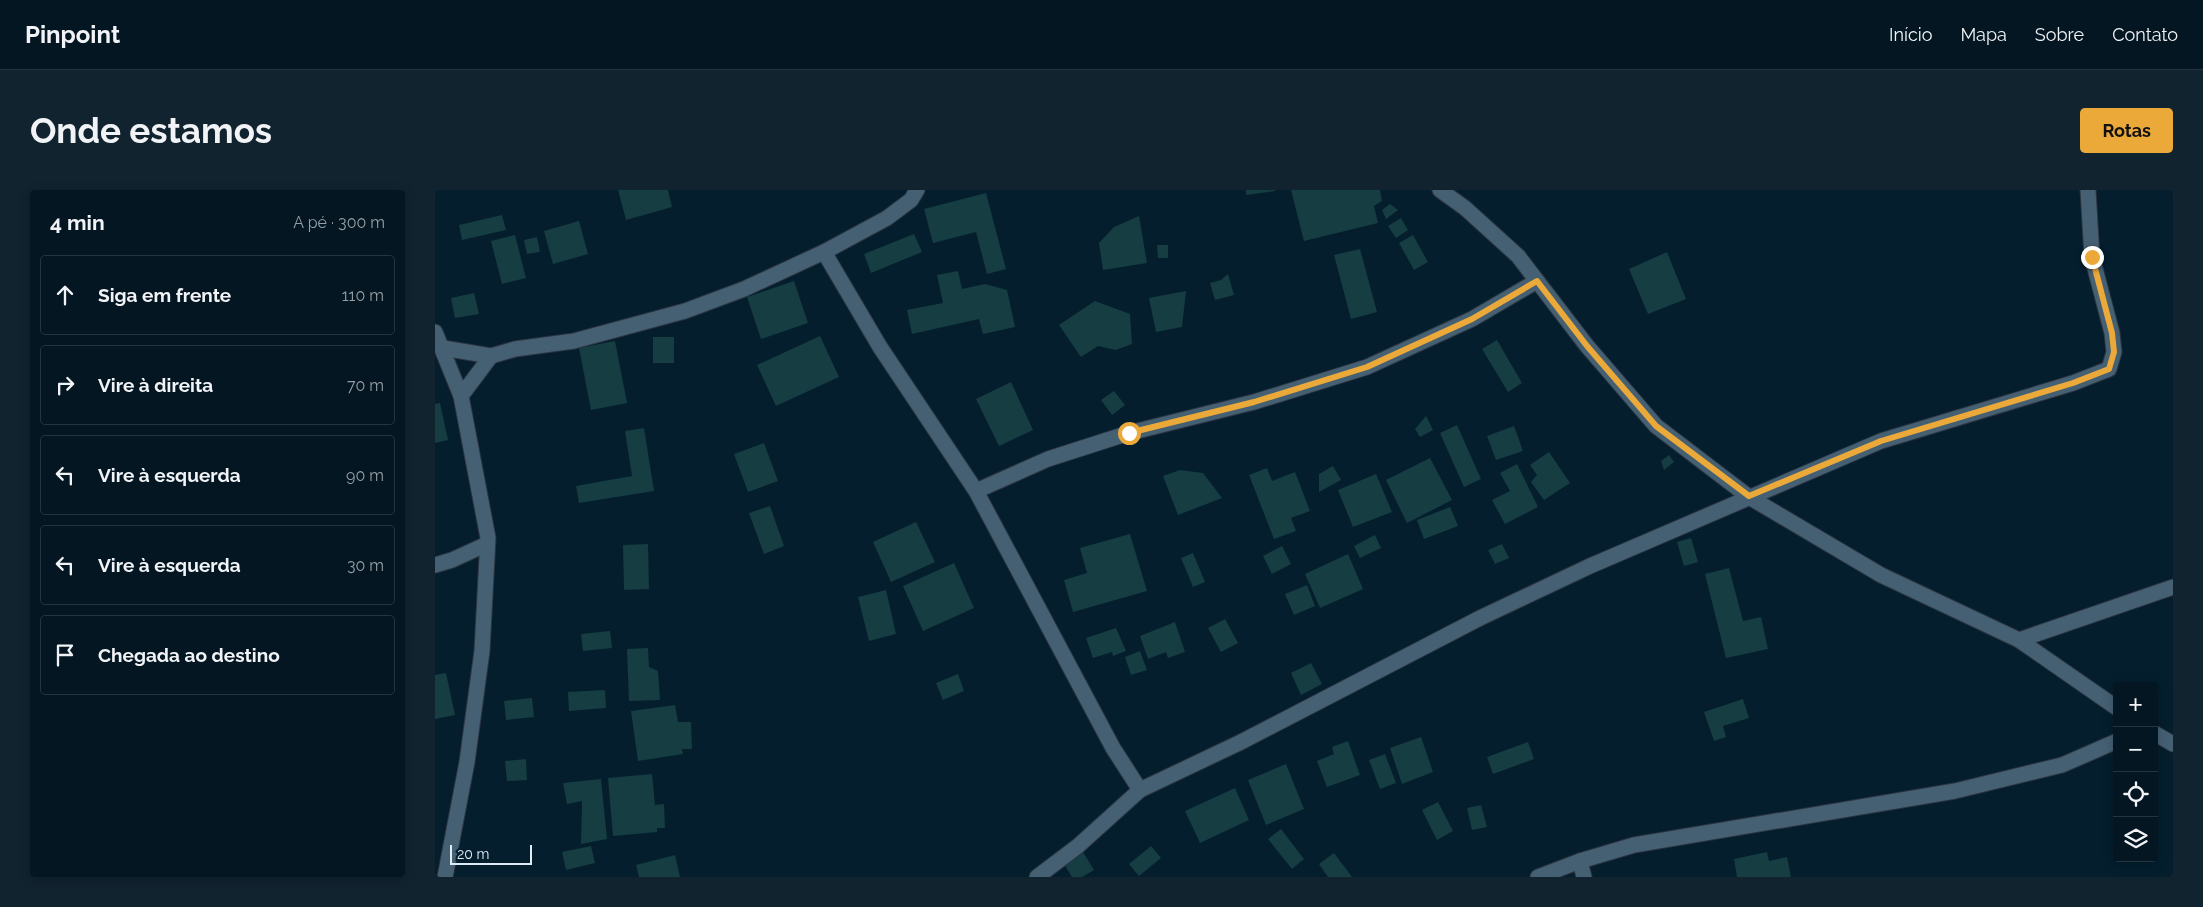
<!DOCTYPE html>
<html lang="pt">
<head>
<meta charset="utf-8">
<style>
	body { margin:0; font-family:Raleway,sans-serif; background:#11232f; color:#f1f3f6 }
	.controls { position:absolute; right:15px; bottom:15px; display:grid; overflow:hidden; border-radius:5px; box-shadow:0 2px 12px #0003 }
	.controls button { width:45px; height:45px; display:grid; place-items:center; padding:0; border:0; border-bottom:1px solid #243540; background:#031622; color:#f1f3f6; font:25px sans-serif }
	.scale { position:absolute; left:15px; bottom:12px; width:82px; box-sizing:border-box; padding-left:5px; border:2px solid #ddedf8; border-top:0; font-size:14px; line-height:18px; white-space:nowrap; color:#ddedf8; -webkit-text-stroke:4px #041e2e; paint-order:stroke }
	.stop { position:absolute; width:15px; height:15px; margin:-11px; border:4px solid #eba93a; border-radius:50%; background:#fff }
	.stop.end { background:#eba93a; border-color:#fff; box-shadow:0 1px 5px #0008 }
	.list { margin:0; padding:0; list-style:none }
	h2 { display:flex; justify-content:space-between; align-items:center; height:65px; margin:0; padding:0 20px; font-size:21px }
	h2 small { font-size:16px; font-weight:400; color:#979fa5 }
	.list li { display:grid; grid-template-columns:32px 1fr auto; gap:15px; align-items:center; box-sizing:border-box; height:80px; margin:0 10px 10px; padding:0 10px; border:1px solid #243540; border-radius:5px }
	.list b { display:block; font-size:19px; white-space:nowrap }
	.list em { font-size:16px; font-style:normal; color:#979fa5 }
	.icon { flex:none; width:28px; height:28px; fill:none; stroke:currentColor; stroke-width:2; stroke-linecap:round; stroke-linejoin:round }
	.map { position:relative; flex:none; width:1738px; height:687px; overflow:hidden; border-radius:5px }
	header { display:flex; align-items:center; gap:30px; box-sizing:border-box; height:70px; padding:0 25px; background:#031622; border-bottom:1px solid #243540 }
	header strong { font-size:24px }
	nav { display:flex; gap:28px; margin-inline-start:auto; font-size:18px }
	.intro { display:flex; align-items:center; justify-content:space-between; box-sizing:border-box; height:120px; padding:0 30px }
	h1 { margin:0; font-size:35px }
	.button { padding:12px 22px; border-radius:5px; background:#eba93a; color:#111; font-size:18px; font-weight:700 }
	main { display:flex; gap:30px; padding:0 30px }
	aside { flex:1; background:#031622; border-radius:5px; box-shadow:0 2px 12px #0003 }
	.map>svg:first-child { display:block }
	.building { fill:#153d42 }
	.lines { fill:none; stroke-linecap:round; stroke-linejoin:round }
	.minor-casing { stroke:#2c3542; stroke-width:17 }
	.minor { stroke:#456073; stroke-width:15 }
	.route { stroke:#eba93a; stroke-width:6 }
</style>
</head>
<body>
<header>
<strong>Pinpoint</strong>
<nav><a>Início</a><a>Mapa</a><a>Sobre</a><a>Contato</a></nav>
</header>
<div class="intro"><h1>Onde estamos</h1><a class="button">Rotas</a></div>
<main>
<aside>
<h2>4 min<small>A pé · 300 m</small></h2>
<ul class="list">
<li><svg class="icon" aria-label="ahead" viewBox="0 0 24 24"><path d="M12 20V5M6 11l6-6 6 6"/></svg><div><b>Siga em frente</b></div><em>110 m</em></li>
<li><svg class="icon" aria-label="right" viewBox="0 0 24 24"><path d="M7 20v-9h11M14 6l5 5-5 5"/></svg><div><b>Vire à direita</b></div><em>70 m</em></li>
<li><svg class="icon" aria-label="left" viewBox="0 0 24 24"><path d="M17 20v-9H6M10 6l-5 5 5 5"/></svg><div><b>Vire à esquerda</b></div><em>90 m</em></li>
<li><svg class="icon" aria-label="left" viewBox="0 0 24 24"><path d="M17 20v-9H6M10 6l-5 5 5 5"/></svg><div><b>Vire à esquerda</b></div><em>30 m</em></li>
<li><svg class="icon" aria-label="arrive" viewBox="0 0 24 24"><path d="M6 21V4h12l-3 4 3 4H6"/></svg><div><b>Chegada ao destino</b></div></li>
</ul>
</aside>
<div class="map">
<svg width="1738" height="687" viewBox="0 0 1738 687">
	<rect width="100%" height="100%" fill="#041e2e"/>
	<g class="building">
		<path d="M183 0H233L237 17 191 30Z"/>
		<path d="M811 0H840V1L811 5Z"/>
		<path d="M856 0H945L947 11 939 16 943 33 869 51Z"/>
		<path d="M551 3 571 79 552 84 541 42 498 53 489 19Z"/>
		<path d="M955 14 963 20 951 29 947 20Z"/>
		<path d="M67 25 71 40 27 50 24 35Z"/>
		<path d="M704 26 712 73 668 80 664 53 679 37Z"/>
		<path d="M966 28 973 40 961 48 953 36Z"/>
		<path d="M144 31 153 64 118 74 109 41Z"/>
		<path d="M479 44 487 62 436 83 429 64Z"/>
		<path d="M80 45 91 88 67 94 56 51Z"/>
		<path d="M978 45 993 72 979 80 964 53Z"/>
		<path d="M102 47 105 62 92 64 89 50Z"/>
		<path d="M722 55H733V68H723Z"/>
		<path d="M925 59 942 122 916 129 899 65Z"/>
		<path d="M1232 62 1251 109 1213 124 1194 79Z"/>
		<path d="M523 81 527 99 550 94 572 100 580 137 548 144 544 129 477 144 472 120 508 113 502 85Z"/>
		<path d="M793 84 799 105 780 110 775 93 786 90Z"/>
		<path d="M359 91 373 133 326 149 312 107Z"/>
		<path d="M751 101 747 137 721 142 714 108Z"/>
		<path d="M39 103 44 124 20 128 16 108Z"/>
		<path d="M660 111 695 124 697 154 681 160 663 156 646 167 624 135Z"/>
		<path d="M385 146 404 187 341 216 322 175Z"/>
		<rect x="218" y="147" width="21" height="26"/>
		<path d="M1062 150 1087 193 1073 202 1047 159Z"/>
		<path d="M180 151 192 213 156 220 144 158Z"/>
		<path d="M576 192 598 240 564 256 541 209Z"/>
		<path d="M679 201 690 215 677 225 666 210Z"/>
		<path d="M5 213 13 250 0 253V214Z"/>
		<path d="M991 226 998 240 985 247 980 239Z"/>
		<path d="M1022 235 1046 289 1029 297 1005 243Z"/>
		<path d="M1079 236 1088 261 1061 270 1052 246Z"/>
		<path d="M209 238 219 301 144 313 141 296 197 286 190 241Z"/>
		<path d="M329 253 343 291 313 302 299 264Z"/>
		<path d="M1114 262 1135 293 1109 310 1096 292 1102 285 1095 275Z"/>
		<path d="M1234 265 1239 272 1229 280 1226 271Z"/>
		<path d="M995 268 1017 310 972 333 951 290Z"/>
		<path d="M1082 274 1103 317 1070 334 1057 310 1075 301 1065 283Z"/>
		<path d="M898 276 906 290 884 302V284Z"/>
		<path d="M832 278 837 291 860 282 875 321 856 328 861 341 839 349 814 285Z"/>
		<path d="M745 280 768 283 787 308 743 325 728 286Z"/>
		<path d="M941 284 957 322 918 337 903 300Z"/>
		<path d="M335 316 349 356 329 364 314 323Z"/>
		<path d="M1015 317 1023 336 989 349 982 330Z"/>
		<path d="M481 332 500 372 456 392 438 352Z"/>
		<path d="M695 344 712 401 638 422 629 390 652 383 645 358Z"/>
		<path d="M940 345 946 358 925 368 919 356Z"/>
		<path d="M1256 348 1263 372 1249 376 1242 352Z"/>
		<path d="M213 354 214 399 189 400 188 355Z"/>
		<path d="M1067 354 1074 368 1060 374 1053 360Z"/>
		<path d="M847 356 856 374 837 384 828 366Z"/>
		<path d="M758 363 770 392 758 397 746 368Z"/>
		<path d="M913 364 928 399 885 418 870 384Z"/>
		<path d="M519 373 539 418 488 441 468 396Z"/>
		<path d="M1294 378 1308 431 1326 427 1333 459 1291 468 1270 384Z"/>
		<path d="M872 395 880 416 859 425 850 404Z"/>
		<path d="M451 400 461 444 434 451 423 407Z"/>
		<path d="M790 429 803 453 786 462 773 438Z"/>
		<path d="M740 432 750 462 733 468 731 462 713 469 705 446Z"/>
		<path d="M681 438 691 461 678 466 677 462 658 468 651 448Z"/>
		<path d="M175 441 177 458 148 461 146 444Z"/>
		<path d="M213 458 214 477 223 481 225 510 194 511 192 459Z"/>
		<path d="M705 461 712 480 696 485 690 467Z"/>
		<path d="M876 473 887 494 866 505 856 483Z"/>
		<path d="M11 483 20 525 0 529V485Z"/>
		<path d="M523 484 529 501 508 510 501 493Z"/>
		<path d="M170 500 171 518 134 521 133 502Z"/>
		<path d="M97 508 99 527 71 530 69 511Z"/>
		<path d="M1308 509 1314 528 1288 536 1291 547 1279 551 1269 522Z"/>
		<path d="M240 515 243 532H256L257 559H247L248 564 203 571 196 521Z"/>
		<path d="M986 547 998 582 967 594 955 558Z"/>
		<path d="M913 551 925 585 892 597 882 571 899 564 897 557Z"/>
		<path d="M1093 552 1099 569 1058 584 1052 567Z"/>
		<path d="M950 564 961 593 945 599 934 570Z"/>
		<path d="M91 569 92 590 72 591 70 571Z"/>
		<path d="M851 574 869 619 831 635 813 590Z"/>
		<path d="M217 584 220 615 229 614 230 638H222V642L178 646 173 588Z"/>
		<path d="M166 589 172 649 146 654 147 611 132 614 128 593Z"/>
		<path d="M800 598 814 630 765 653 750 621Z"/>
		<path d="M1003 612 1018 641 1002 650 987 620Z"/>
		<path d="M1046 615 1052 637 1037 640 1032 618Z"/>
		<path d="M846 639 869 669 857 679 833 649Z"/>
		<path d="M156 656 160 673 131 680 127 662Z"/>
		<path d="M716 656 726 668 704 686 694 674Z"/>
		<path d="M648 662 659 680 647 687H637L629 674Z"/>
		<path d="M1332 662 1334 671 1352 667 1356 687H1302L1299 669Z"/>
		<path d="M899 663 917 687H893L884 674Z"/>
		<path d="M240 665 245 687H204L201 675Z"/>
	</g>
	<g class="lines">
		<g class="minor-casing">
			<g id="minor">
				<path d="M1005 0 1030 18 1083 66 1152 156 1221 236 1314 307 1446 385 1584 450 1682 518"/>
				<path d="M389 62 445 157 541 301 678 558 705 600"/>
				<path d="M0 142 26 206 53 348 47 461 32 572 10 687"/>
				<path d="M8 158 56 166 80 159 139 151 250 121 309 99 389 62 452 28 476 10 482 0"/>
				<path d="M26 206 56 166"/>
				<path d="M541 301 613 269 694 243 819 212 932 177 1037 129 1102 91"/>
				<path d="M0 375 17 370 52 354"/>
				<path d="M1584 450 1738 397"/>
				<path d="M1719 543 1738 554"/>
				<path d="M1145 671 1149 687"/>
				<path d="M602 687 643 656 705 600 806 552 1045 428 1155 376 1446 251 1638 193 1674 179 1679 162 1677 143 1657 67 1653 0"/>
				<path d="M1103 687 1145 671 1199 655 1520 601 1627 575 1682 551"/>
			</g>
		</g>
		<use href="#minor" class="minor"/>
	</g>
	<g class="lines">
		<path class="route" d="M694 243 819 212 932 177 1037 129 1102 91 1152 156 1221 236 1314 306 1446 251 1638 193 1674 179 1679 162 1677 143 1657 67"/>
	</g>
</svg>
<div class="controls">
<button>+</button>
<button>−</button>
<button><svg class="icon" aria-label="locate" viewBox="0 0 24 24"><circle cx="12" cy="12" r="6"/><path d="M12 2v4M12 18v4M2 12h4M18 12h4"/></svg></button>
<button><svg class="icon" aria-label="layers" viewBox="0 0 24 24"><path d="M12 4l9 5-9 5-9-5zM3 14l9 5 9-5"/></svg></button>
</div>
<div class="scale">20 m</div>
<div class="stop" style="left:694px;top:243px"></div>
<div class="stop end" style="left:1657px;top:67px"></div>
</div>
</main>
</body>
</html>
